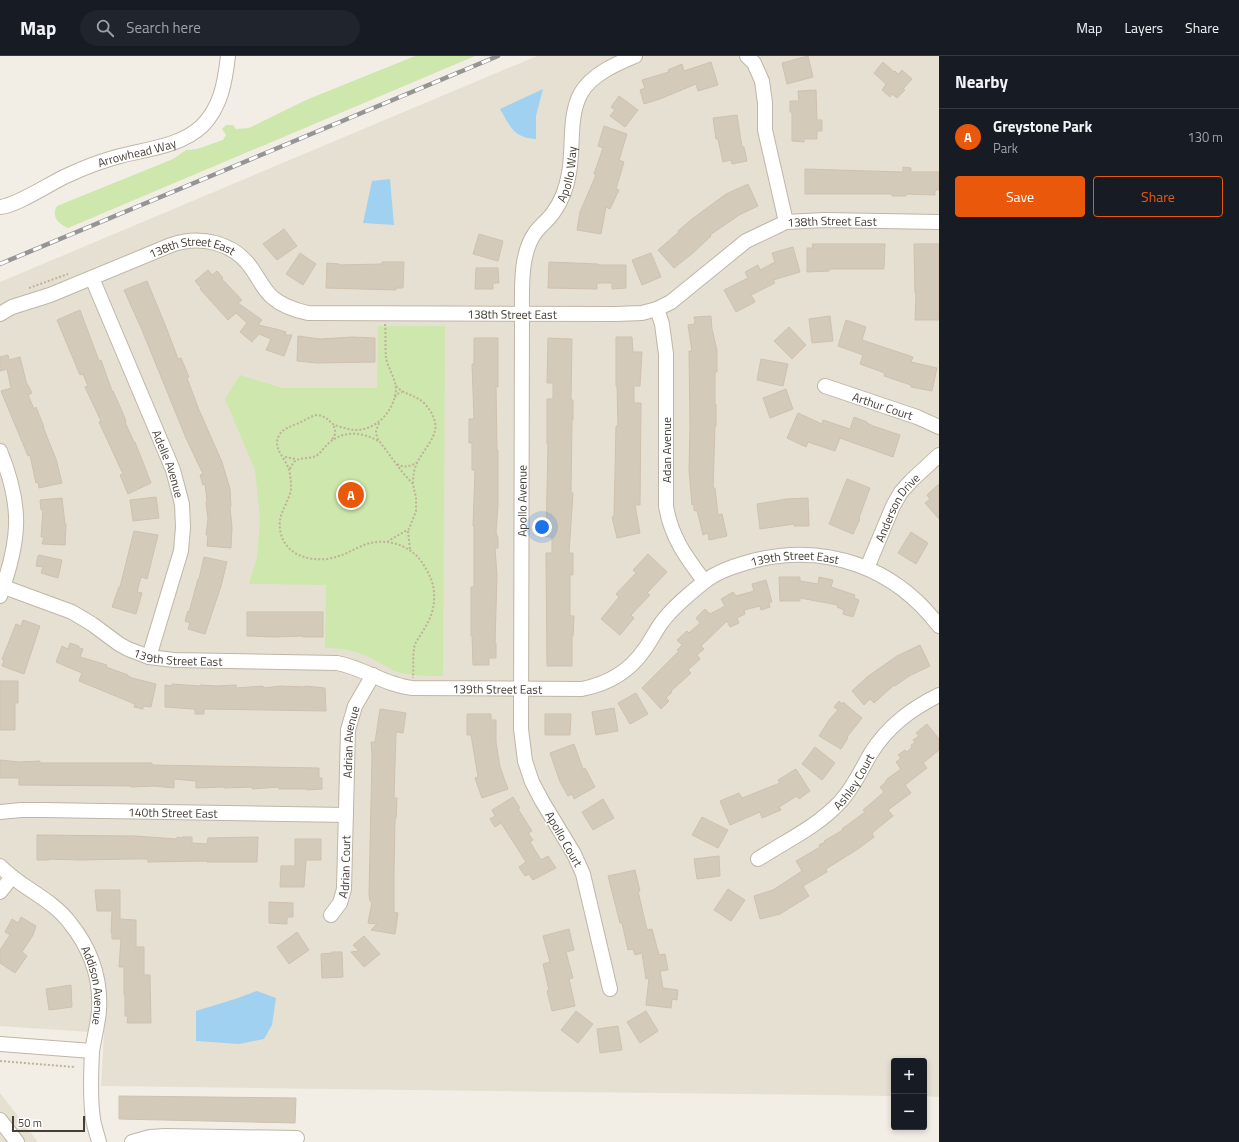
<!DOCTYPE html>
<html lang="en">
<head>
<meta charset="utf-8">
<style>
	body { margin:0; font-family:"Titillium Web",sans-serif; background:#20242c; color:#f1f3f6 }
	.controls { position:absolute; right:12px; bottom:12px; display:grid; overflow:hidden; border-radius:4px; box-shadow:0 2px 6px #0003 }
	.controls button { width:36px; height:36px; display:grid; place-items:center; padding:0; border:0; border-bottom:1px solid #363941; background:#171b24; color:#f1f3f6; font:20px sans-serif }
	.scale { position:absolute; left:12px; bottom:10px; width:73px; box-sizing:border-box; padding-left:4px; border:2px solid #453e35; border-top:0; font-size:11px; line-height:14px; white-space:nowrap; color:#453e35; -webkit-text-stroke:3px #fff; paint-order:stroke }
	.you { position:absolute; left:542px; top:471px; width:14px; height:14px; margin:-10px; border:3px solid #fff; border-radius:50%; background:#1a73e8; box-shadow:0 0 0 6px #1a73e833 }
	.badge { display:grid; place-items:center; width:26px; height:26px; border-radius:50%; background:#ea580c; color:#fff; font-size:13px; font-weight:700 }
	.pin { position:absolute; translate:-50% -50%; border:2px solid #fff; box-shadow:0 1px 4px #0006 }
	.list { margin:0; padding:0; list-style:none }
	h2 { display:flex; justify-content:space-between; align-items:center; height:52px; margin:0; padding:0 16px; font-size:17px }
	h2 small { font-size:13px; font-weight:400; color:#9ea1a6 }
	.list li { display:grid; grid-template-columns:26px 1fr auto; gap:12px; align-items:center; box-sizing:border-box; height:56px; padding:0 16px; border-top:1px solid #363941 }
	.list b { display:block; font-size:15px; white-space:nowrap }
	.list p { margin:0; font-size:13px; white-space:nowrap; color:#9ea1a6 }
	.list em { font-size:13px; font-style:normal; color:#9ea1a6 }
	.actions { display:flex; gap:8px; padding:12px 16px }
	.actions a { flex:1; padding:9px 0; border:1px solid #ea580c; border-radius:4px; text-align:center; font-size:14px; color:#ea580c }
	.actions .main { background:#ea580c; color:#fff }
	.icon { flex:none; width:22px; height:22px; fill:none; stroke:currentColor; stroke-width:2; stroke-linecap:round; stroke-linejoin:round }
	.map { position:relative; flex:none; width:939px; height:1086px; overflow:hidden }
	header { display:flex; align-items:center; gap:24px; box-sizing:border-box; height:56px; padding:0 20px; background:#171b24; border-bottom:1px solid #363941 }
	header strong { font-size:19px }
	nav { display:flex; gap:22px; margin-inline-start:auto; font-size:14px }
	.search { width:280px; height:36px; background:#20242c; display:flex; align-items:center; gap:10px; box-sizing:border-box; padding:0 14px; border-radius:22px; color:#9ea1a6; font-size:15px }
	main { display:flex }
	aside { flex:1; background:#171b24 }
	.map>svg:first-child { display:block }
	.residential { fill:#e6e0d3 }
	.green { fill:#cee7ad }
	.water { fill:#a0d1f0 }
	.building { fill:#d4caba; stroke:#cfc1ae }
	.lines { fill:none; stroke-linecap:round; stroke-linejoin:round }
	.minor-casing { stroke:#beb6a7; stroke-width:16 }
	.path { stroke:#c0b199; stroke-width:2; stroke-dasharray:2 2; stroke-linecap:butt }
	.minor { stroke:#fff; stroke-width:14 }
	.rail-casing { stroke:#959595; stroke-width:4.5 }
	.rail { stroke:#fff; stroke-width:3; stroke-dasharray:9; stroke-linecap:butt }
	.labels { text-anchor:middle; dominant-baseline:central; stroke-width:3; stroke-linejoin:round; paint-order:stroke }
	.street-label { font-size:12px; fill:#453e35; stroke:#fff }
</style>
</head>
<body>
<header>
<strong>Map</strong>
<div class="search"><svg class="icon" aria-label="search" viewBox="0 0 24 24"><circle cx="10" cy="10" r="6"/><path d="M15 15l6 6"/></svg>Search here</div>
<nav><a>Map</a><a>Layers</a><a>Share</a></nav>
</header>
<main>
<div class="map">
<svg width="939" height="1086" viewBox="0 0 939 1086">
	<rect width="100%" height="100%" fill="#f2eee5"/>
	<g class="residential">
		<path d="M537 0H939V1041L924 1040V1005H894V1040L101 1030 104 977 0 970V226Z"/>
		<path d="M0 1037 38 1086H0Z"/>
	</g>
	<g class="green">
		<path d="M415 0H475L68 172C58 168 51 160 57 150L173 103 186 94 197 93 223 84 226 79 222 73 226 69H233L236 73 249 72 306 44Z"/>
		<path d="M378 270H445L443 620C428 620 412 620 397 616 389 613 381 607 373 603 358 595 342 592 325 592L326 529 249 528 257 501 260 464 255 414 225 343 240 319 282 332H377Z"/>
	</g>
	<g class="water">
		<path d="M543 33 536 60V83C513 82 510 70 500 53Z"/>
		<path d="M390 123 394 169 363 167 372 125Z"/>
		<path d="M257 935 276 942 272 969 264 983 239 988 196 985V955L235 943Z"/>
	</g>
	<g class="building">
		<path d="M808 0 813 21 787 28 782 7Z"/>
		<path d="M711 6 718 29 698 35 696 28 660 43 644 48 640 34 645 32 642 24 669 16 668 14 682 8 684 15Z"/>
		<path d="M883 6 894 16 895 15 898 18 902 14 912 23 903 33 905 34 897 42 892 38 890 41 882 34 886 28 874 17Z"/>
		<path d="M816 34 817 64H822V75H817V83H804V86L792 85V56H790V45H799L798 35Z"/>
		<path d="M619 40 638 54 625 71 610 60 615 54 611 51Z"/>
		<path d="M737 59 742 91H744L747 105 732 108 731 104 723 106 718 83H716L713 62Z"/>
		<path d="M604 70 627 78 619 104 624 106 616 133 619 134 610 153 606 151 601 178 577 174 580 156 596 119 594 118 603 92 598 90Z"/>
		<path d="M903 111 911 112V116H939V134H935V139L906 138V140H892V138H805V113L903 116Z"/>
		<path d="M748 128 758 150 739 159 710 179 711 180 693 197 674 212 658 194 679 176 678 175 692 163 726 138Z"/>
		<path d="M284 173 297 190 277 204 263 188Z"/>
		<path d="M479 178 503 185 498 205 473 198Z"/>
		<path d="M812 188H885L884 213H829V215L807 216V192H813Z"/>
		<path d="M914 188H939V264H915L916 237H915Z"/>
		<path d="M793 191 800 216 773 224 775 227 751 239 755 246 736 256 724 234 748 222 745 216 758 209 760 214 775 206 772 197Z"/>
		<path d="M300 197 316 208 303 229 286 218Z"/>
		<path d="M651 197 661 221 642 229 632 204Z"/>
		<path d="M382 206H404L403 232H396V234L326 232 327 207 339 208V209L382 208Z"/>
		<path d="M549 206 598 208V209H626V232L612 233V227H597V233L548 232Z"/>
		<path d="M476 212H498L499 227H493V233H475Z"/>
		<path d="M208 214 212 219 217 215 223 222 222 223 242 244 238 247 262 264 258 269 276 273 286 276 285 279H292L284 300 266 294 271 283 259 278 252 286 240 276 247 267 236 257 228 264 200 233 201 232 195 225Z"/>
		<path d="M147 225 166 271 178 303 181 302 189 321 187 322 199 354 222 406 230 433 231 450 230 451 232 471 231 492 207 490 208 479H206L208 463 206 446 207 445 205 428 203 429 200 419 203 418 186 382 142 274 124 234Z"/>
		<path d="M80 254 99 305 101 304 112 335H113L121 353 126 365 125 366 134 386H135L151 427 128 438 120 419 123 418 99 366 101 365 85 331 88 330 83 318 80 319 57 264Z"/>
		<path d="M711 260 712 273 717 294V316H715V348H716V370H715L713 432H715L718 459 722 458 727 480 709 484 708 477 703 479 697 454 694 455V448L692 449 689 414 690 370 689 295H692L688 269 695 268 694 261Z"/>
		<path d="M830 260 833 285 812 287 809 263Z"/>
		<path d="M846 264 866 271 862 284 913 301 911 306 937 312 932 335 911 331V329L884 320 885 317 860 308 863 299 838 290Z"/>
		<path d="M789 271 806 289 792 303 774 285Z"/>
		<path d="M298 280 320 283 353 281 375 282V306L317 307 297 305Z"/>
		<path d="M616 281H632L633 296H642L640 330H634V347H641L640 449H635L640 477 617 482 612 461 614 460 616 370H618L617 330H616Z"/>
		<path d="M474 282H498V331H496L497 394H498V449L496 477 498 482V492H495L497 519 495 587H496V602H489V609H473L472 580H471V531H474V470H473L475 414H472V387H469V363H474L472 308H474Z"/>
		<path d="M548 282 572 283 571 344H573V364H572L571 437H573L569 497H573V519H570V560H574L573 580H572V610H547L546 497H552V481H546L548 388H547V343H553V327H547Z"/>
		<path d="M8 299 9 304 20 301 27 329H28L32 337 28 339 34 353 36 351 44 371H43L56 403 62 427 39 432 38 426 36 427 30 399 28 400 1 335 11 332 7 313 0 315V301Z"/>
		<path d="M761 303 788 308 783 330 757 324Z"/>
		<path d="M786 333 793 353 770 362 763 342Z"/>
		<path d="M798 357 822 368 823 364 850 373 854 361 867 366V367L873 370 900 379 893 401 840 382 835 395 808 386 806 391 787 382Z"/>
		<path d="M847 423 870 432 860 459 859 462 860 463 853 478 829 468Z"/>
		<path d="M939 428V463L925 447 930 443 927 439Z"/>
		<path d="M156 441 159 462 133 465 130 444Z"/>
		<path d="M62 442 65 468H66L65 489 42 488 44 481H41L43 454H41L40 444Z"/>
		<path d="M808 442 809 470H794V468L760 473 757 448 787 443Z"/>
		<path d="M134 475 158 479 147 523 141 521 137 536 142 537 136 558 112 551 119 531H120Z"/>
		<path d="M911 476 928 487 916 508 898 497Z"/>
		<path d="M648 498 667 516 647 537 650 539 631 559 634 562 620 579 601 563 619 541 616 538 636 517 633 514Z"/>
		<path d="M39 499 62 504 58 522 41 517 43 511 36 510 38 500Z"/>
		<path d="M204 501 227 506 221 530 205 578 188 573 190 567 185 565 188 555 189 556 198 523H199Z"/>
		<path d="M779 521H800V525L818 528 819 521 833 524 831 531 855 539 854 542 859 544 853 561 843 558 844 554 837 551 838 549 800 542V545H780Z"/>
		<path d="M766 524 772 546H769L770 551 761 554 760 550 744 554 745 558 737 562 739 567 730 571 727 565 701 590 704 593 697 599 700 603 688 614 691 617 671 635 672 636 666 642 669 645 661 653 642 632 679 595 677 594 682 589 677 584 687 575 689 577 700 567 696 562 705 553 710 558 725 550 721 543 733 536 736 540 754 535 752 528Z"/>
		<path d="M247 556H323V581H303V580L274 581 247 580Z"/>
		<path d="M23 564 40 570 24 618 2 610 4 604 2 603 16 568 21 570Z"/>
		<path d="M70 587 79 590V592L83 593 80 601 107 609 106 611 128 619V620L132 622 156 628 151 651 143 650V653L134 651 135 648 79 625 82 617 56 606 62 590 68 593Z"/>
		<path d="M920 589 930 610 909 620 895 630 894 629 874 647 870 643 864 649 852 635 867 621 897 600Z"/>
		<path d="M0 625H18V647H15V674H0Z"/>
		<path d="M172 628 200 630V629L216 630 236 629V632L263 630V632L281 630 305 631V630L325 632 326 655 204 653V658H195V653H193L165 651V629L172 630Z"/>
		<path d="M636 637 648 658 630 668 618 647Z"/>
		<path d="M839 645 842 648 843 646 862 662 847 681 848 682 841 693 819 680 829 664 838 654 834 651Z"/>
		<path d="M614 652 618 675 596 679 592 656Z"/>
		<path d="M380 653 406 657 403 677 396 676 394 742H397L396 763H395L394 818V856L398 857 395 878 371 874 377 868 368 867 372 846 370 845 369 839 372 700 371 686H375Z"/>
		<path d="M467 658H491V664H496V686L500 711 508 733 482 742 475 722 478 721 471 679H467Z"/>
		<path d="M545 658H571L570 679H545Z"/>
		<path d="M927 668 939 683V694L923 707 927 712 905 729 911 737 888 754 893 760 872 777 874 781 858 793 826 813 827 816 803 830 809 840 780 858 760 863 754 840 773 834 802 815 796 805 820 791 819 789 825 786 824 785 843 774 842 773 865 756 863 754 884 736 880 731 885 727 887 723 901 713 896 706 901 702 898 699 905 694 907 696 912 691 911 689 915 687 913 684 919 680 916 677Z"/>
		<path d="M574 688 583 713 585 712 595 731 574 743 572 738 568 740 560 726 550 697Z"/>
		<path d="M815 691 835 707 822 724 802 708Z"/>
		<path d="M0 704 20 706 40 705V707H152V709L319 712V722H322V733L307 734V733H279V731L252 733V731L224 732V731L196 732V725L174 723V732L154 730 131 731V730L19 729V722H0Z"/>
		<path d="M796 713 810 735 799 743 797 740 779 751 781 754 762 762 760 756 730 769 720 745 739 737 742 742 780 727 778 724Z"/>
		<path d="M513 741 520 752 518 753 532 775 528 777 533 784 530 786 541 804 548 800 556 812 533 824 529 818 525 820 519 811 526 806 501 767 495 771 490 763 495 760 492 754Z"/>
		<path d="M603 743 614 762 593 774 582 756Z"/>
		<path d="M702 761 728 774 718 792 692 779Z"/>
		<path d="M37 779 135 780 177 783V781L182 782V781H192V787L207 788 208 782 258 781 257 806H207V805L148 806V803H132L78 804 49 803V804H37Z"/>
		<path d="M295 783H321V804H306L304 831H280L281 810H295Z"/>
		<path d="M719 800 720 820 697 823 694 803Z"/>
		<path d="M635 814 640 835H638L647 874 652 873 659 899 665 898 668 914 660 915 663 932 678 934 677 944 672 943 671 952 646 949 649 922 646 923 642 897 635 899 633 893 628 894 622 867H620L608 820Z"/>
		<path d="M728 833 745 844 731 865 714 854Z"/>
		<path d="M95 834H120V863L136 864V891H144V919H150L151 967H127L128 960H125V939H124V911H119L121 883H112V877H111L112 855H97Z"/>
		<path d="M269 846 293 847V861H287V868L269 867Z"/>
		<path d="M21 861 36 870 33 879 22 896 27 900 15 917 0 907V894L10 879 5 876 12 863 18 867Z"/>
		<path d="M569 873 574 894 566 896 573 922 569 923 575 950 552 955 547 935 549 934 543 908 550 906 543 880Z"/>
		<path d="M297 876 309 894 289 908 277 891Z"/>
		<path d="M364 880 380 898 364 911 351 896 359 895 353 889Z"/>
		<path d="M332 896H342L343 921 322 922 321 898 332 897Z"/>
		<path d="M71 929 72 951 49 954 46 933Z"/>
		<path d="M576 955 593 968 578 987 561 974Z"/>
		<path d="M646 955 658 975 640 987 627 966Z"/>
		<path d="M618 970 622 994 600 997 597 973Z"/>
		<path d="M119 1040 296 1042 295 1067 119 1063Z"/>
	</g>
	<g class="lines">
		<g class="minor-casing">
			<g id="minor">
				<path d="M747 0 754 7 762 25 765 47V74L786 166"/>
				<path id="s1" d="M0 151C16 150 49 128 66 120 83 112 101 105 120 100 147 93 181 90 202 70 221 51 225 26 228 0"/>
				<path id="s2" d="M92 222 173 414 182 448 183 471 181 495 149 601"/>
				<path d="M657 253 662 268 666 298V450C671 481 686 501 704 525"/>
				<path id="s3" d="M0 258 12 251 50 239 171 189C200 179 234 186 252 213 259 223 263 233 272 241 282 250 294 254 308 257L616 258 642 257 657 253 671 246 746 185 786 166 824 164 939 166"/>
				<path id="s4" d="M825 330 917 361 939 371"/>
				<path d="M0 395C23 451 20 484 0 540"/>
				<path id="s5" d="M867 512 893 450 901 436 912 424 939 399"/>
				<path id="s6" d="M4 531 72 556 92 568 119 588 128 593 149 601 174 604 337 607C364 612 385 629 412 632L582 633C607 628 629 616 644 594 651 585 655 575 662 566 673 551 689 538 704 526 719 514 738 509 756 504 828 487 895 512 939 570"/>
				<path id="s7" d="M0 756 21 754H43L346 759"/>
				<path id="s8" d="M758 803C786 785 818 770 840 746 854 731 861 714 871 697 888 670 911 653 939 639"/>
				<path id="s9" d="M0 810C21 832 51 842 70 867 90 892 101 922 99 954 98 968 94 982 92 996 91 1016 90 1043 93 1063 94 1070 97 1078 99 1086"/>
				<path d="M0 836 12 821"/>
				<path id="s10" d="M331 859 340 847 344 833 348 674 355 650 373 619"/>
				<path id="s11" d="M610 933 583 818 574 798 542 745 532 726 525 705 521 673 522 257C522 232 520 198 535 177 540 170 548 164 553 157 561 146 567 130 569 117 574 92 568 60 581 37 592 18 616 8 635 0"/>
				<path d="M0 988 92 995"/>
				<path d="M0 1064 17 1086"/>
				<path d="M132 1086 150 1081 165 1080 297 1082"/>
			</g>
		</g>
		<g class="path">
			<path d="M29 232 68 218"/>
			<path d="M385 268C386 279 385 291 386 302 388 312 396 323 396 334 394 358 370 381 345 372 341 371 336 370 333 368 328 364 325 360 318 359 312 359 306 364 301 366 291 371 279 372 277 386 276 396 289 406 290 419 291 424 291 429 291 434 287 451 276 459 281 478 287 502 317 508 339 500 349 497 359 490 370 487 389 483 409 489 421 505 428 515 434 526 434 538 435 552 430 564 423 575 420 580 417 584 415 588 412 599 414 611 413 622"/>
			<path d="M396 330C404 339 417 339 425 348 447 374 429 384 417 407 414 413 413 420 413 428"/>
			<path d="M395 341 397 338 402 336"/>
			<path d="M379 367 376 375 377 382 403 417 413 428 416 442V455L409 473 388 485"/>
			<path d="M332 383C336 379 336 374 333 369"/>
			<path d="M285 401 296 403"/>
			<path d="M397 408C404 412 410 411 417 406"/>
			<path d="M290 413C296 398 304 405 316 400 321 397 325 390 329 387 343 374 363 376 378 385"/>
			<path d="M408 475 410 493"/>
			<path d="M0 1005 74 1011"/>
		</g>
		<use href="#minor" class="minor"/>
		<g class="rail-casing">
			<path id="rail" d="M0 208 498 0"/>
		</g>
		<use href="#rail" class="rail"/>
	</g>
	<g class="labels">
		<g class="street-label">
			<text stroke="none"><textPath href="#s1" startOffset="148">Arrowhead Way</textPath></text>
			<text stroke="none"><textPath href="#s11" startOffset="845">Apollo Way</textPath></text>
			<text stroke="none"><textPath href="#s3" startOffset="902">138th Street East</textPath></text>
			<text stroke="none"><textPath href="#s3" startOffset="206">138th Street East</textPath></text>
			<text stroke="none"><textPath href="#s3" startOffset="554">138th Street East</textPath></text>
			<text stroke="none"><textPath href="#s4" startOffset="61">Arthur Court</textPath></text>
			<text transform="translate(666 394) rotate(-90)">Adan Avenue</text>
			<text stroke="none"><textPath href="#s2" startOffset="201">Adelle Avenue</textPath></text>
			<text stroke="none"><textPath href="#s11" startOffset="506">Apollo Avenue</textPath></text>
			<text stroke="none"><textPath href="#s5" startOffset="68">Anderson Drive</textPath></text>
			<text stroke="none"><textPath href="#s6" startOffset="862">139th Street East</textPath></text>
			<text stroke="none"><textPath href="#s6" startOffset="191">139th Street East</textPath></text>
			<text stroke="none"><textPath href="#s6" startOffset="515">139th Street East</textPath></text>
			<text stroke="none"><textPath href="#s10" startOffset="177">Adrian Avenue</textPath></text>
			<text stroke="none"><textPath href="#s8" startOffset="125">Ashley Court</textPath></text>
			<text stroke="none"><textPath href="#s7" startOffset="173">140th Street East</textPath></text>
			<text transform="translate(564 783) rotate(60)">Apollo Court</text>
			<text stroke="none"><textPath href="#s10" startOffset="52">Adrian Court</textPath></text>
			<text stroke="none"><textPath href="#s9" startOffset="159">Addison Avenue</textPath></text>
		</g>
	</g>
</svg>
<div class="controls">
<button>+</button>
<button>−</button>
</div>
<div class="scale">50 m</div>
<div class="you"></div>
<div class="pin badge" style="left:351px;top:439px">A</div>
</div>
<aside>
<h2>Nearby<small></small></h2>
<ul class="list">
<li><span class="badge">A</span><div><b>Greystone Park</b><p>Park</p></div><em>130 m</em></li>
</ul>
<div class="actions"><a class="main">Save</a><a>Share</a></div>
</aside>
</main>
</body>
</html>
